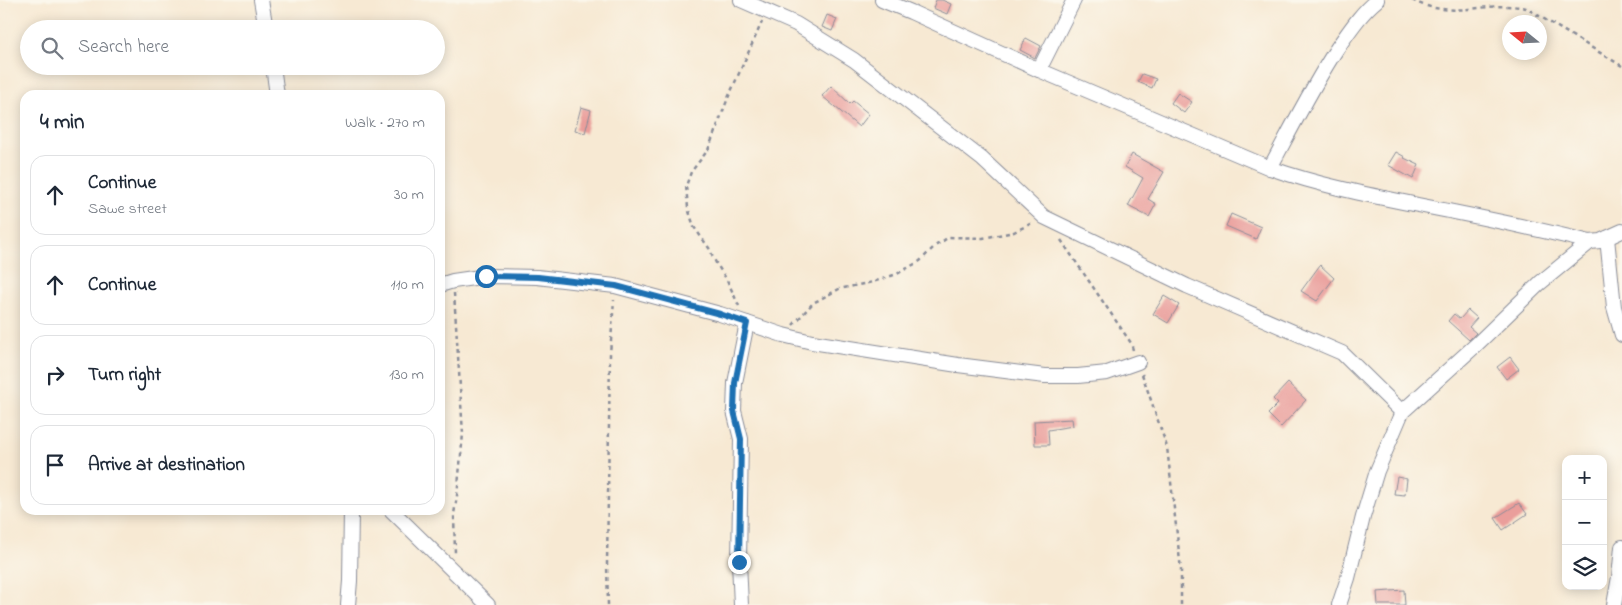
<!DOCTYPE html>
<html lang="en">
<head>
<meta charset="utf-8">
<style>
	body { margin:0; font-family:"Indie Flower",sans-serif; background:#f2f2f3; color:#1f2937 }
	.controls { position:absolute; right:15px; bottom:15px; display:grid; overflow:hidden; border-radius:10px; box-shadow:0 2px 12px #0003 }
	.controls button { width:45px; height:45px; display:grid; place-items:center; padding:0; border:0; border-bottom:1px solid #e0e1e3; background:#fff; color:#1f2937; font:25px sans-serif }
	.compass { position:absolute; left:1502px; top:15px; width:45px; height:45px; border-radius:50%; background:#fff; box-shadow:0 2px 12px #0003; rotate:288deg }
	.stop { position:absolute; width:15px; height:15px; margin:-11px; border:4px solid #1f6fb2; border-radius:50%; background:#fff }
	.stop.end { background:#1f6fb2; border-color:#fff; box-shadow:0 1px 5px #0008 }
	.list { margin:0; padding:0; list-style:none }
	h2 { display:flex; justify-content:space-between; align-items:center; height:65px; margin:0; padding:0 20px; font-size:21px }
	h2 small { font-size:16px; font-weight:400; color:#747a83 }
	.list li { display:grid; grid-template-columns:32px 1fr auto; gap:15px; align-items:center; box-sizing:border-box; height:80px; margin:0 10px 10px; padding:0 10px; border:1px solid #e0e1e3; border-radius:15px }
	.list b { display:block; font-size:19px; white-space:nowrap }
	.list p { margin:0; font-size:16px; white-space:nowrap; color:#747a83 }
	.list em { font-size:16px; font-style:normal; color:#747a83 }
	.icon { flex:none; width:28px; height:28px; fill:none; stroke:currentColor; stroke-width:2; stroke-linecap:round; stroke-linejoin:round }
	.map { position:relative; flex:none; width:1622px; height:605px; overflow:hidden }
	.search { position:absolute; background:#fff; box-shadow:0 2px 12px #0003; left:20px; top:20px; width:425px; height:55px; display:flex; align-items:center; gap:12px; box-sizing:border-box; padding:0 18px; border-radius:28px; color:#747a83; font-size:19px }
	.panel { position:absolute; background:#fff; box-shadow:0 2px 12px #0003; left:20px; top:90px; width:425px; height:425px; border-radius:15px }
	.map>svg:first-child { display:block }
	.building { fill:#ea9e9b }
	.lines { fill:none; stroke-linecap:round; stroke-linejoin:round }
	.minor-casing { stroke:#898c98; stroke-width:16 }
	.path { stroke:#898c98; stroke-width:2.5; stroke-dasharray:4 4; stroke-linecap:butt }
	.minor { stroke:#fff; stroke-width:14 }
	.route { stroke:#1f6fb2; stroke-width:6 }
</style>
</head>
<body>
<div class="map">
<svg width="1622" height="605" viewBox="0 0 1622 605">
	<rect width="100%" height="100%" fill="#fbf7ec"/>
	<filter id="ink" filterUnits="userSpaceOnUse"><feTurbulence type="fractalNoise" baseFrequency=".02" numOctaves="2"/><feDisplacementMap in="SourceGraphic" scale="10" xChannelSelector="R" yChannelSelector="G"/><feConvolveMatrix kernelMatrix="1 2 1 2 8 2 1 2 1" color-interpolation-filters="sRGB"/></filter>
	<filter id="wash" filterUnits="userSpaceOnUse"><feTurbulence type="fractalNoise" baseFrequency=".0096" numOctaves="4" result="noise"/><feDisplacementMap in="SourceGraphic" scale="20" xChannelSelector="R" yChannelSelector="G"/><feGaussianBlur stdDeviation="1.12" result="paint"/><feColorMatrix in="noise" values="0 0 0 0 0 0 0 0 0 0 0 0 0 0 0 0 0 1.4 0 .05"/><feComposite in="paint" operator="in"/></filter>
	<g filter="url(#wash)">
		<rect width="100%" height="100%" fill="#f7e9d3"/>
		<g id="blocks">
			<g class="building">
				<path d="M936 0H942L951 4 947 14 933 8Z"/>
				<path d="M827 15 837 19 832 31 822 27Z"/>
				<path d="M1026 38 1041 46 1035 58 1020 50Z"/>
				<path d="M1142 74 1156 79 1152 88 1138 82Z"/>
				<path d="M831 86 850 104 853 101 869 114 859 127 822 96Z"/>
				<path d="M1178 93 1192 102 1184 113 1171 103Z"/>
				<path d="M581 107 591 110 585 133 575 130Z"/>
				<path d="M1396 152 1405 157 1404 158 1419 165 1413 179 1388 165Z"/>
				<path d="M1132 154 1164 172 1148 199 1156 204 1149 217 1128 206 1143 178 1125 167Z"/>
				<path d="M1231 214 1261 227 1256 239 1226 226Z"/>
				<path d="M1320 265 1334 278 1317 301 1301 291Z"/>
				<path d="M1164 296 1179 305 1168 323 1153 314Z"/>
				<path d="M1468 310 1477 318 1469 327 1476 333 1469 340 1448 321 1454 314 1460 319Z"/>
				<path d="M1510 357 1519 369 1506 379 1497 367Z"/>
				<path d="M1288 383 1306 400 1281 427 1268 414 1278 404 1273 399Z"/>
				<path d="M1072 419 1073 426 1048 430 1049 445H1035L1034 421Z"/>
				<path d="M1397 477 1407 479 1405 495 1394 494Z"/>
				<path d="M1519 503 1527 514 1503 530 1495 518Z"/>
				<path d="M1404 590 1405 605H1378L1377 592Z"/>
			</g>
		</g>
	</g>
	<g filter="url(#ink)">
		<use href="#blocks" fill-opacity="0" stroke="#898c98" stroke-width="1"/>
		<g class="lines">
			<g class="minor-casing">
				<g id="minor">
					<path d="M261 0 266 29"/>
					<path d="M741 0 796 24 854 60 982 159 1044 217 1187 286 1342 353 1402 412"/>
					<path d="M882 0 911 12 1039 70 1270 168C1318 185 1368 195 1418 205 1475 216 1533 228 1590 242L1600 241 1622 231"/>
					<path d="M273 66 277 95"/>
					<path d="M1039 70 1074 0"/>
					<path d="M1270 168C1292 127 1313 85 1338 47 1350 30 1361 13 1377 0"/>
					<path d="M1607 238 1614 307 1622 335"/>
					<path d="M440 285 453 281 487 276 537 277 615 286 720 314 783 335 812 342 958 365 1045 376H1078L1107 373 1138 362"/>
					<path d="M391 510 488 605"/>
					<path d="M348 605 350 581 351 510"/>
					<path d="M741 605 739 562 741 439 734 411 735 383 747 323"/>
					<path d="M1339 605 1348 578 1363 517 1377 471 1402 412 1476 345 1540 283 1590 242"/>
					<path d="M1614 605 1619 577 1622 547"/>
				</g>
			</g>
			<g class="path">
				<path d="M1412 0C1452 21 1488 0 1526 8L1622 66"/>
				<path d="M1061 240 1131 343 1133 350"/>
				<path d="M454 293 463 434 457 496 454 514 455 554"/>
				<path d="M739 306 727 280 716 263 709 248 694 227 688 208 686 186 691 172 708 150 728 98 762 22"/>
				<path d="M793 325 813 303 839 289 873 282 897 274 920 261 935 246 949 237 983 238 1014 232 1032 223"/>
				<path d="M1142 374 1167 447 1181 570V605"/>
				<path d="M608 605 607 564 610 354 614 300"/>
			</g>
			<use href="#minor" class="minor"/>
		</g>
	</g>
	<g class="lines" filter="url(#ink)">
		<path class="route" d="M486 276 538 277 616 286 720 314 747 323 735 383 734 411 741 439 739 562"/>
	</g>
</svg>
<div class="controls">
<button>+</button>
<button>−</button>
<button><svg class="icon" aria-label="layers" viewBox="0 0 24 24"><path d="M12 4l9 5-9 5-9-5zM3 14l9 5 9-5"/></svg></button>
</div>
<svg class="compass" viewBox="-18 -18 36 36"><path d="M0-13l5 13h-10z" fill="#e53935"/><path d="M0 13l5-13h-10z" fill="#747a83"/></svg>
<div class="stop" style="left:486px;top:276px"></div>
<div class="stop end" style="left:739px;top:562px"></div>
<div class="search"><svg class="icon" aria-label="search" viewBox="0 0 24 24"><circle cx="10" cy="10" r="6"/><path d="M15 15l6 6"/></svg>Search here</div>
<section class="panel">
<h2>4 min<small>Walk · 270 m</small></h2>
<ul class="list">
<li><svg class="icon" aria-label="ahead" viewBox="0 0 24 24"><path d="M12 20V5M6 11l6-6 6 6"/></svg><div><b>Continue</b><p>Sawe street</p></div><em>30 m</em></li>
<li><svg class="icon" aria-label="ahead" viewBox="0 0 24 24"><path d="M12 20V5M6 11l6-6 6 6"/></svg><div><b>Continue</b></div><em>110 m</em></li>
<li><svg class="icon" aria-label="right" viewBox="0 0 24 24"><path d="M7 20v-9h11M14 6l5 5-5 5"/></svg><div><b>Turn right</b></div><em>130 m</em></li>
<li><svg class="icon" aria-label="arrive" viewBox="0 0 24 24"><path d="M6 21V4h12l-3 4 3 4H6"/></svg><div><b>Arrive at destination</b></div></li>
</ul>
</section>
</div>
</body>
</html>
